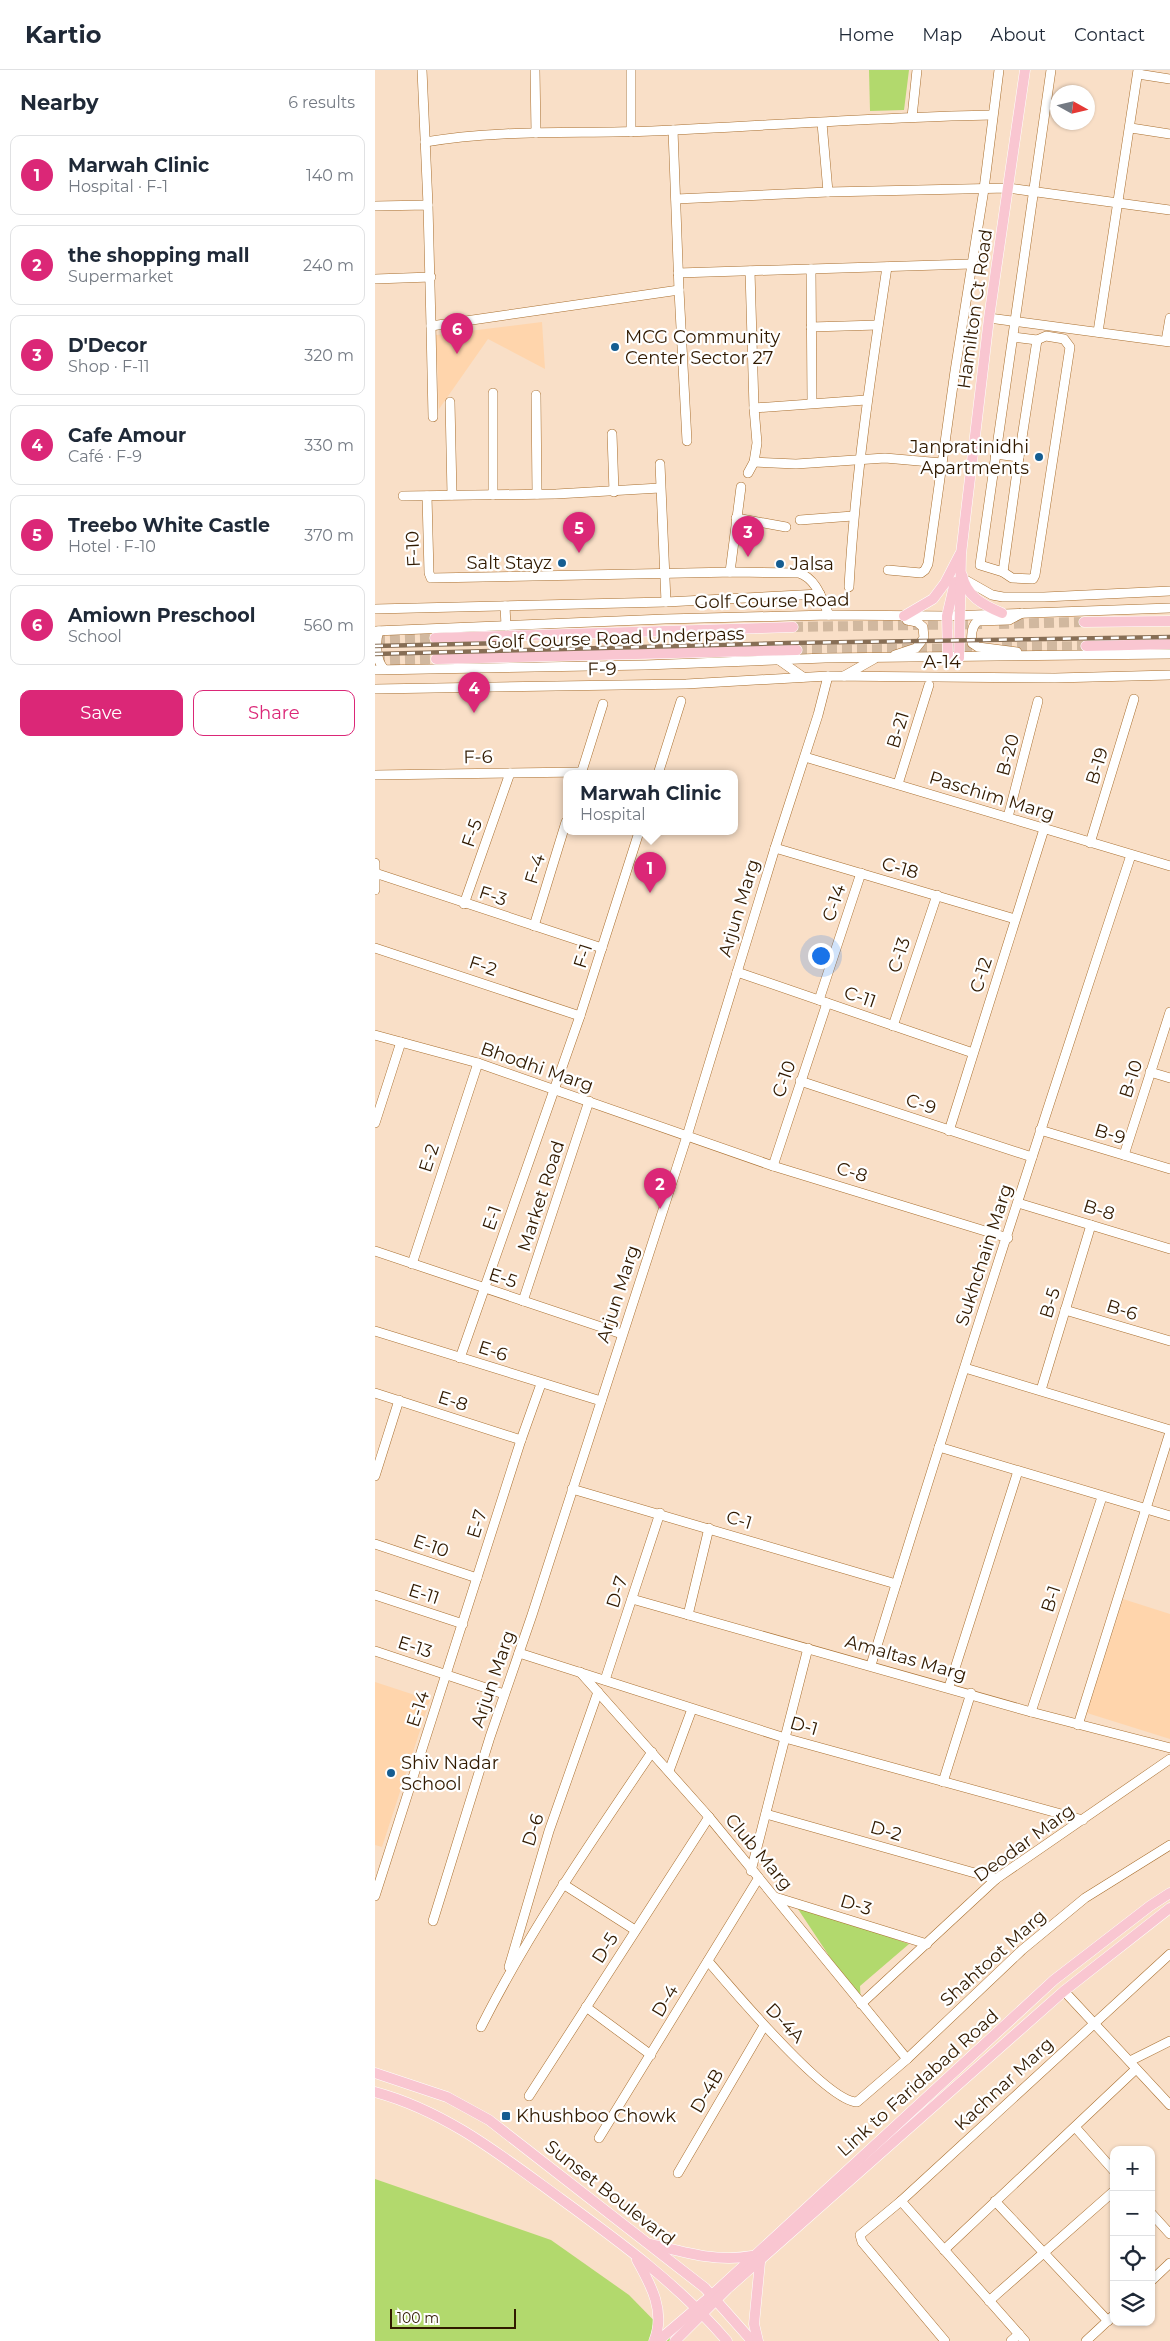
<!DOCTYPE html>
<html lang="en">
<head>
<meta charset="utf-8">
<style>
	body { margin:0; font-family:Montserrat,sans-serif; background:#f6f6f7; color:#1f2937 }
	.controls { position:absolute; right:15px; bottom:15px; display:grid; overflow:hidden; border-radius:10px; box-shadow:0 1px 4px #0004 }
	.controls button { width:45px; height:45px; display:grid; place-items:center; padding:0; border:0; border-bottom:1px solid #e0e1e3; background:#fff; color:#1f2937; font:25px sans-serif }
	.compass { position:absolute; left:675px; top:15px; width:45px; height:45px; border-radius:50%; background:#fff; box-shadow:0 1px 4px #0004; rotate:98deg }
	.scale { position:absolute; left:15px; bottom:12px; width:126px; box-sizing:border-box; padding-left:5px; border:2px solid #311a00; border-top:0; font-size:14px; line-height:18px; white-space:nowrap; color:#311a00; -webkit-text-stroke:4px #fff; paint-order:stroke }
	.you { position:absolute; left:445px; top:885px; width:18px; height:18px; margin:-12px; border:4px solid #fff; border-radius:50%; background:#1a73e8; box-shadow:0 0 0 8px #1a73e833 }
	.badge { display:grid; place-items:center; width:32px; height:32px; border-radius:50%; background:#db2777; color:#fff; font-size:16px; font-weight:700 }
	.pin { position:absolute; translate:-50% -41px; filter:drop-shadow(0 1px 2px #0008) }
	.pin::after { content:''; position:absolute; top:26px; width:18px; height:15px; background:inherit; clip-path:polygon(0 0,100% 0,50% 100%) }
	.popup { position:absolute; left:188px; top:700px; width:175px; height:65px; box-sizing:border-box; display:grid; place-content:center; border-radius:10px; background:#fff; filter:drop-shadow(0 1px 4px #0005); font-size:16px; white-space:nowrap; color:#747a83 }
	.popup b { font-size:19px; color:#1f2937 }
	.popup::after { content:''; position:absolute; left:50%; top:100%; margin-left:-10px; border:10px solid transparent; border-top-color:#fff }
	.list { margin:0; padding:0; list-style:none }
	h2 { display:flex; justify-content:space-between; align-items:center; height:65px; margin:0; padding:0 20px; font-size:21px }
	h2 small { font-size:16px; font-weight:400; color:#747a83 }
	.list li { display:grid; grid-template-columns:32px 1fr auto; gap:15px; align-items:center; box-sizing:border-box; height:80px; margin:0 10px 10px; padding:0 10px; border:1px solid #e0e1e3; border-radius:10px }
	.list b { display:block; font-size:19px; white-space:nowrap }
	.list p { margin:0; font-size:16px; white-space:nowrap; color:#747a83 }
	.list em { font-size:16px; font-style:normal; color:#747a83 }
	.actions { display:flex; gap:10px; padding:15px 20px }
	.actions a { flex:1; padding:11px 0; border:1px solid #db2777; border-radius:10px; text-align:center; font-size:18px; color:#db2777 }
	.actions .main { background:#db2777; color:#fff }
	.icon { flex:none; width:28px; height:28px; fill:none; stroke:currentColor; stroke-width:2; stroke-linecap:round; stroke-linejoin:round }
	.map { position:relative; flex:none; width:795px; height:2271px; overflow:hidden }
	header { display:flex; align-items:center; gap:30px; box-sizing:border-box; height:70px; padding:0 25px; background:#fff; border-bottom:1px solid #e0e1e3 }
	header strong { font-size:24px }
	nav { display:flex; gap:28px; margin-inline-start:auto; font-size:18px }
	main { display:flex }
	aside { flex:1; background:#fff }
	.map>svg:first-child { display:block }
	.built { fill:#ffd5ac }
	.green { fill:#b2d96d }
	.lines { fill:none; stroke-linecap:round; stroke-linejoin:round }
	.major-tunnel { stroke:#d1b89f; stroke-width:10; stroke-dasharray:10 5; stroke-linecap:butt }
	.minor-casing { stroke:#a96f2f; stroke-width:10 }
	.major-casing { stroke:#fff; stroke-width:11 }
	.minor { stroke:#fff; stroke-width:9 }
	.major { stroke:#f9c6d1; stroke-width:10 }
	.rail-casing { stroke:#876e55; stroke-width:4.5 }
	.rail { stroke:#fff; stroke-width:2.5; stroke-dasharray:8; stroke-linecap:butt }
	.poi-dot { fill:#155d91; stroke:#fff; stroke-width:2 }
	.labels { text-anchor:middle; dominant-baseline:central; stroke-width:4.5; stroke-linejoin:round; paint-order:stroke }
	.street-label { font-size:18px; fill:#311a00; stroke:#fff }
	.poi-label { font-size:18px; fill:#311a00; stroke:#fff; text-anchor:start }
</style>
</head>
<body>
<header>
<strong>Kartio</strong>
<nav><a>Home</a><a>Map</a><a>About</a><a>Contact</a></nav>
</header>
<main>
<aside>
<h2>Nearby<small>6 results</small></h2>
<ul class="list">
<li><span class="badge">1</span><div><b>Marwah Clinic</b><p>Hospital · F-1</p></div><em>140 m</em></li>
<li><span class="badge">2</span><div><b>the shopping mall</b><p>Supermarket</p></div><em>240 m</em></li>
<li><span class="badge">3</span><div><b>D'Decor</b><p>Shop · F-11</p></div><em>320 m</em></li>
<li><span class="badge">4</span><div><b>Cafe Amour</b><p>Café · F-9</p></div><em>330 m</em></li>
<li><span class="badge">5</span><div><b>Treebo White Castle</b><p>Hotel · F-10</p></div><em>370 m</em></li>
<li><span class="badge">6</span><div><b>Amiown Preschool</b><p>School</p></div><em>560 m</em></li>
</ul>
<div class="actions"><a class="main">Save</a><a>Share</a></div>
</aside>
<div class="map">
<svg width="795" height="2271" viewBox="0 0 795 2271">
	<rect width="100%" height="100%" fill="#f9dfc7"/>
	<g class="built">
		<path d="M167 252 170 299 113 269 64 339 61 265Z"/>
		<path d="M748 1529 795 1544V1669L712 1643Z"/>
		<path d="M0 1612 55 1630 7 1777 0 1775Z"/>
	</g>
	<g class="green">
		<path d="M494 0H534L529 40 495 41Z"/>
		<path d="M419 1833 534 1874 485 1916 486 1934Z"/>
		<path d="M0 2109 176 2170 254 2225 299 2271H0Z"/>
	</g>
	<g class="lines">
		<g class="major-tunnel">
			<path d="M624 554 709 552"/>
			<path d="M418 557 607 554"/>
			<path d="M0 570 60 568"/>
			<path d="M627 577 711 576"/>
			<path d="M422 580 610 578"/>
			<path d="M0 591 61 589"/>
		</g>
		<g class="minor-casing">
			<g id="minor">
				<path d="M47 0 53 135"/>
				<path d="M160 0 161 63"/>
				<path d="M763 4 795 9"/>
				<path d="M537 47 542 0"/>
				<path d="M447 53 453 122"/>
				<path d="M756 58 795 64"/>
				<path d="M298 60 304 220 312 371"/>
				<path d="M256 62V0"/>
				<path d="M50 72C125 59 201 64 277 61 390 56 503 47 617 45"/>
				<path d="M301 129 453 122 633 118 795 140"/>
				<path d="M0 136 53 135 56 256 304 220"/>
				<path d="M436 199 437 332"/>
				<path d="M303 203 596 194"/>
				<path d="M0 209 56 207"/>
				<path d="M614 248 795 272"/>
				<path d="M56 256 58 347"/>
				<path d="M436 257 503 255"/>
				<path d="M723 262 763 0"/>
				<path d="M638 267 662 270 671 266 689 269 695 277 660 505 658 509 637 508 628 502 605 495 676 0"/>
				<path d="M791 271 795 248"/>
				<path d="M118 323V425"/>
				<path d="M161 325 162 424"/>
				<path d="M75 332 77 425"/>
				<path d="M379 338 491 330"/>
				<path d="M237 364 239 422"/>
				<path d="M622 375 645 378"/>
				<path d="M620 384 644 387 662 270"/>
				<path d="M379 392 421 394 510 388 567 393"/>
				<path d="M285 394 291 532"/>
				<path d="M373 403 379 392 382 373 379 338 375 201"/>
				<path d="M28 426 181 424 285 418"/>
				<path d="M52 426 54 503 56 508 360 502 424 503C442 509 447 530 454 545"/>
				<path d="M361 448 411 457"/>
				<path d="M425 450 478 446"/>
				<path d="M513 500 546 503 550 500 553 494 580 301 609 119 624 0"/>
				<path d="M355 502 366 417"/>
				<path d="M628 502 644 387"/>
				<path d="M587 508 617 525 628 527H669L795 521"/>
				<path d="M474 517C480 409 496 303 512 197"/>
				<path d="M130 536 131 556"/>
				<path d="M0 539 291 532 445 524"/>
				<path d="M0 561 290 549 454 545 572 546 795 538"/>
				<path d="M4 561C0 571 1 591 9 599"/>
				<path d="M642 582 603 577 597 573C596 565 596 556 603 551L634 550 647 543"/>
				<path d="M520 585 541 578 549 568 548 557 542 552 532 550"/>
				<path d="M404 590 428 607"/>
				<path d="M0 600 270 595 450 588 795 584"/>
				<path d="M469 606 499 589"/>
				<path d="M0 619 311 614 453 606 680 608 795 605"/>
				<path d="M430 687 795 796"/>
				<path d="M206 704 228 634"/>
				<path d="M283 704 306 631"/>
				<path d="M0 705 207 702"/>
				<path d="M523 714 554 615"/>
				<path d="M633 747 663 631"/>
				<path d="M715 773 759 629"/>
				<path d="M400 778 640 849"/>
				<path d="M0 793V820"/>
				<path d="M0 803 227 878"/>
				<path d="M89 834 135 703"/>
				<path d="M159 856 191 752"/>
				<path d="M0 878 205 946"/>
				<path d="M362 902 598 983"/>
				<path d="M444 930 486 803"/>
				<path d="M518 956 562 825"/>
				<path d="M0 965 103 993 398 1096 633 1168"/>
				<path d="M775 1002 795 1008"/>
				<path d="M425 1011 657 1087"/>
				<path d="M0 1053 26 972"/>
				<path d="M665 1060 795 1099"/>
				<path d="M574 1061 669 759"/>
				<path d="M749 1085 795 942"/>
				<path d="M398 1096 452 933"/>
				<path d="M643 1133 795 1179"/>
				<path d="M0 1181 247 1264"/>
				<path d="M37 1194 103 993"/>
				<path d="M148 1231 214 1031"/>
				<path d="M690 1240 795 1271"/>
				<path d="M0 1261 226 1331"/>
				<path d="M85 1288 205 946 264 762"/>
				<path d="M590 1298 795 1360"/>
				<path d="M666 1320 716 1155"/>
				<path d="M0 1323 146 1370"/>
				<path d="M564 1377 795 1446"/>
				<path d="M0 1406 24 1330"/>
				<path d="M197 1419 521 1514"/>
				<path d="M0 1474 102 1508"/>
				<path d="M0 1525 88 1554"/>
				<path d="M257 1529 656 1642 795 1678"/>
				<path d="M313 1545 334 1458"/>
				<path d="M0 1581 129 1624"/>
				<path d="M144 1583 410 1668 708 1750"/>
				<path d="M496 1595C580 1324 667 1054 756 785"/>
				<path d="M205 1602 334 1747 532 1989"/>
				<path d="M230 1610 285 1443"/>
				<path d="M574 1617 643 1401"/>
				<path d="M656 1642 727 1427"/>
				<path d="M703 1655 795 1362"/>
				<path d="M294 1701 317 1639"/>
				<path d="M568 1712 596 1623"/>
				<path d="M391 1744 621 1809"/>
				<path d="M376 1801 433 1578"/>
				<path d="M188 1814 260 1860"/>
				<path d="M0 1826 146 1370 166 1314"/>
				<path d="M400 1827 552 1874"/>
				<path d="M58 1851 115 1667 157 1545 312 1066 400 778 443 645 453 606"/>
				<path d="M333 1891C356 1918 452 2032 482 2032L532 1989 647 1880 710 1828 795 1775"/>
				<path d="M134 1897 174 1761 223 1622"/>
				<path d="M689 1921 795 2035"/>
				<path d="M486 1934 621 1809 795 1689"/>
				<path d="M211 1937 276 1985"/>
				<path d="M106 1957C155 1860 216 1772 277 1682"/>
				<path d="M755 1991 795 1971"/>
				<path d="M154 2026 334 1747"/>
				<path d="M700 2057 739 2101"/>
				<path d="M224 2068 383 1809"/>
				<path d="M303 2103 389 1956"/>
				<path d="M526 2131 650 2271"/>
				<path d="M620 2131 733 2251"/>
				<path d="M776 2143 795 2164"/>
				<path d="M569 2180 761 1999"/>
				<path d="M776 2211 795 2193"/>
				<path d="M614 2231 739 2121"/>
				<path d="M570 2271 487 2172 485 2165 526 2131 795 1884"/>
				<path d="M636 2271 644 2264"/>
				<path d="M711 2271 739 2245"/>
			</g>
		</g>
		<g class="major-casing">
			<g id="major">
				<path d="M587 505C591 526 608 535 627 543"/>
				<path d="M529 546 558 529 570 513 585 484"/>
				<path d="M709 552 795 551"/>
				<path d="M60 568 418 557"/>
				<path d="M711 576 795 574"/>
				<path d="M573 588 572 546 580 512"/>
				<path d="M584 588 586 484 614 248 650 0"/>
				<path d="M61 589 422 580"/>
				<path d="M0 2003 72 2027 114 2050 330 2218 377 2271"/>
				<path d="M0 2022C71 2041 127 2086 186 2129 245 2172 304 2215 352 2271"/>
				<path d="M276 2174C311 2183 342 2192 377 2186L385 2192 379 2254 383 2271"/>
				<path d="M262 2190C276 2215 291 2242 279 2271"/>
				<path d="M283 2271 337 2225 679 1910 775 1836 795 1823"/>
				<path d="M300 2271 352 2219 689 1921 795 1838"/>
			</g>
		</g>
		<use href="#minor" class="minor"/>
		<use href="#major" class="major"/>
		<g class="rail-casing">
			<g id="rail">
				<path d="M0 576 130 573"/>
				<path d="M0 584 413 573 795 567"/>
			</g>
		</g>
		<use href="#rail" class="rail"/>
	</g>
	<g class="poi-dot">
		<circle cx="240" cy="277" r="5"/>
		<circle cx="664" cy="387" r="5"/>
		<circle cx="187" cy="493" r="5"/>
		<circle cx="405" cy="494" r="5"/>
		<circle cx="16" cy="1703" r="5"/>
		<rect x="126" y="2041" width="10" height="10" rx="2.5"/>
	</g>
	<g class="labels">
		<g class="street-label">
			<text transform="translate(600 239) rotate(-82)">Hamilton Ct Road</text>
			<text transform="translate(38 479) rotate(-93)">F-10</text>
			<text transform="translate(397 531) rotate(-1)">Golf Course Road</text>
			<text transform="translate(241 568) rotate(-2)">Golf Course Road Underpass</text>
			<text x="567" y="592">A-14</text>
			<text transform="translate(227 599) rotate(-1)">F-9</text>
			<text transform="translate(523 660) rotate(-73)">B-21</text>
			<text transform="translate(633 685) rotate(-75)">B-20</text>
			<text transform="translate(103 687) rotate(-1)">F-6</text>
			<text transform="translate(722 696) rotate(-73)">B-19</text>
			<text transform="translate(617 726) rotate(17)">Paschim Marg</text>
			<text transform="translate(97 763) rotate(-71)">F-5</text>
			<text transform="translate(525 798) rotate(16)">C-18</text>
			<text transform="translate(160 799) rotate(-73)">F-4</text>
			<text transform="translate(118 826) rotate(18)">F-3</text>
			<text transform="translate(459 833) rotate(-71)">C-14</text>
			<text transform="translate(364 838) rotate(-73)">Arjun Marg</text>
			<text transform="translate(524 885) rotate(-72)">C-13</text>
			<text transform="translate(208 886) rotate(-72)">F-1</text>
			<text transform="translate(108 896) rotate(18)">F-2</text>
			<text transform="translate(606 905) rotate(-72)">C-12</text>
			<text transform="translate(485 927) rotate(19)">C-11</text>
			<text transform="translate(162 997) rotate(19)">Bhodhi Marg</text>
			<text transform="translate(409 1009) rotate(-71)">C-10</text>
			<text transform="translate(756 1009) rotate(-72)">B-10</text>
			<text transform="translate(546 1034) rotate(19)">C-9</text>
			<text transform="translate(735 1064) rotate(17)">B-9</text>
			<text transform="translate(54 1088) rotate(-72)">E-2</text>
			<text transform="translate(477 1102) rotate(17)">C-8</text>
			<text transform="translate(166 1126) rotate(-72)">Market Road</text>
			<text transform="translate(724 1140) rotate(17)">B-8</text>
			<text transform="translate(117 1148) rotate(-71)">E-1</text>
			<text transform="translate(609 1185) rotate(-72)">Sukhchain Marg</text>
			<text transform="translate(128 1208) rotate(18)">E-5</text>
			<text transform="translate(243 1224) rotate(-72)">Arjun Marg</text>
			<text transform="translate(675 1233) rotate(-73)">B-5</text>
			<text transform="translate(747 1240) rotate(17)">B-6</text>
			<text transform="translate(118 1281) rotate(18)">E-6</text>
			<text transform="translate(78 1331) rotate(18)">E-8</text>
			<text transform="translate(364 1450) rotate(17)">C-1</text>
			<text transform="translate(102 1454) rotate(-73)">E-7</text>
			<text transform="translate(56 1476) rotate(19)">E-10</text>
			<text transform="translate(242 1522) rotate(-72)">D-7</text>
			<text transform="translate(49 1524) rotate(18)">E-11</text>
			<text transform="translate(676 1529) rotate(-72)">B-1</text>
			<text transform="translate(40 1577) rotate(18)">E-13</text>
			<text transform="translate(531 1588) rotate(16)">Amaltas Marg</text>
			<text transform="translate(118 1609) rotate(-71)">Arjun Marg</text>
			<text transform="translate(43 1639) rotate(-72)">E-14</text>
			<text transform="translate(429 1656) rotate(16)">D-1</text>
			<text transform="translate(158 1760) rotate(-72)">D-6</text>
			<text transform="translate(511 1761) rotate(16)">D-2</text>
			<text transform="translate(649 1773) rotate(-36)">Deodar Marg</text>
			<text transform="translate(384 1782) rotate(50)">Club Marg</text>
			<text transform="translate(481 1835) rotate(17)">D-3</text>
			<text transform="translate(230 1878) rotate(-58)">D-5</text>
			<text transform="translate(618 1888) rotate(-42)">Shahtoot Marg</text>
			<text transform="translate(290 1931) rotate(-59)">D-4</text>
			<text transform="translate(410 1953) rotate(46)">D-4A</text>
			<text transform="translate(543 2013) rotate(-42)">Link to Faridabad Road</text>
			<text transform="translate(629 2014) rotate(-43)">Kachnar Marg</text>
			<text transform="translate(332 2021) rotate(-60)">D-4B</text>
			<text transform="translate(235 2123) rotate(38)">Sunset Boulevard</text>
		</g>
		<g class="poi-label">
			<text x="250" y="267">MCG Community<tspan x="250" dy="21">Center Sector 27</tspan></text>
			<text x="654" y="377" text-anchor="end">Janpratinidhi<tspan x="654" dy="21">Apartments</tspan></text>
			<text x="177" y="493" text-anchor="end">Salt Stayz</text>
			<text x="415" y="494">Jalsa</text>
			<text x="26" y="1693">Shiv Nadar<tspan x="26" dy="21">School</tspan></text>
			<text x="141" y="2046">Khushboo Chowk</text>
		</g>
	</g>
</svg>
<div class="controls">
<button>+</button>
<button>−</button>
<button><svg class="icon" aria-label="locate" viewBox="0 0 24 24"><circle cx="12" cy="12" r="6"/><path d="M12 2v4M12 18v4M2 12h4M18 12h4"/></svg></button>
<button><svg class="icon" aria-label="layers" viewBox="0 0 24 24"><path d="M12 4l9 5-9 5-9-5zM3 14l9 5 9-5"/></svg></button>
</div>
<svg class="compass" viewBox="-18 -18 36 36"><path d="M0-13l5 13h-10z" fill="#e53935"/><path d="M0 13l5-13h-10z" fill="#747a83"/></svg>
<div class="scale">100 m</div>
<div class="you"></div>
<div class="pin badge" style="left:275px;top:823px">1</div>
<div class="popup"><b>Marwah Clinic</b>Hospital</div>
<div class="pin badge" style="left:285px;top:1139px">2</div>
<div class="pin badge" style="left:373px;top:487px">3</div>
<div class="pin badge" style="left:99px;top:643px">4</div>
<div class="pin badge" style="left:204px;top:483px">5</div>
<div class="pin badge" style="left:82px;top:284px">6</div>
</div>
</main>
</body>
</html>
